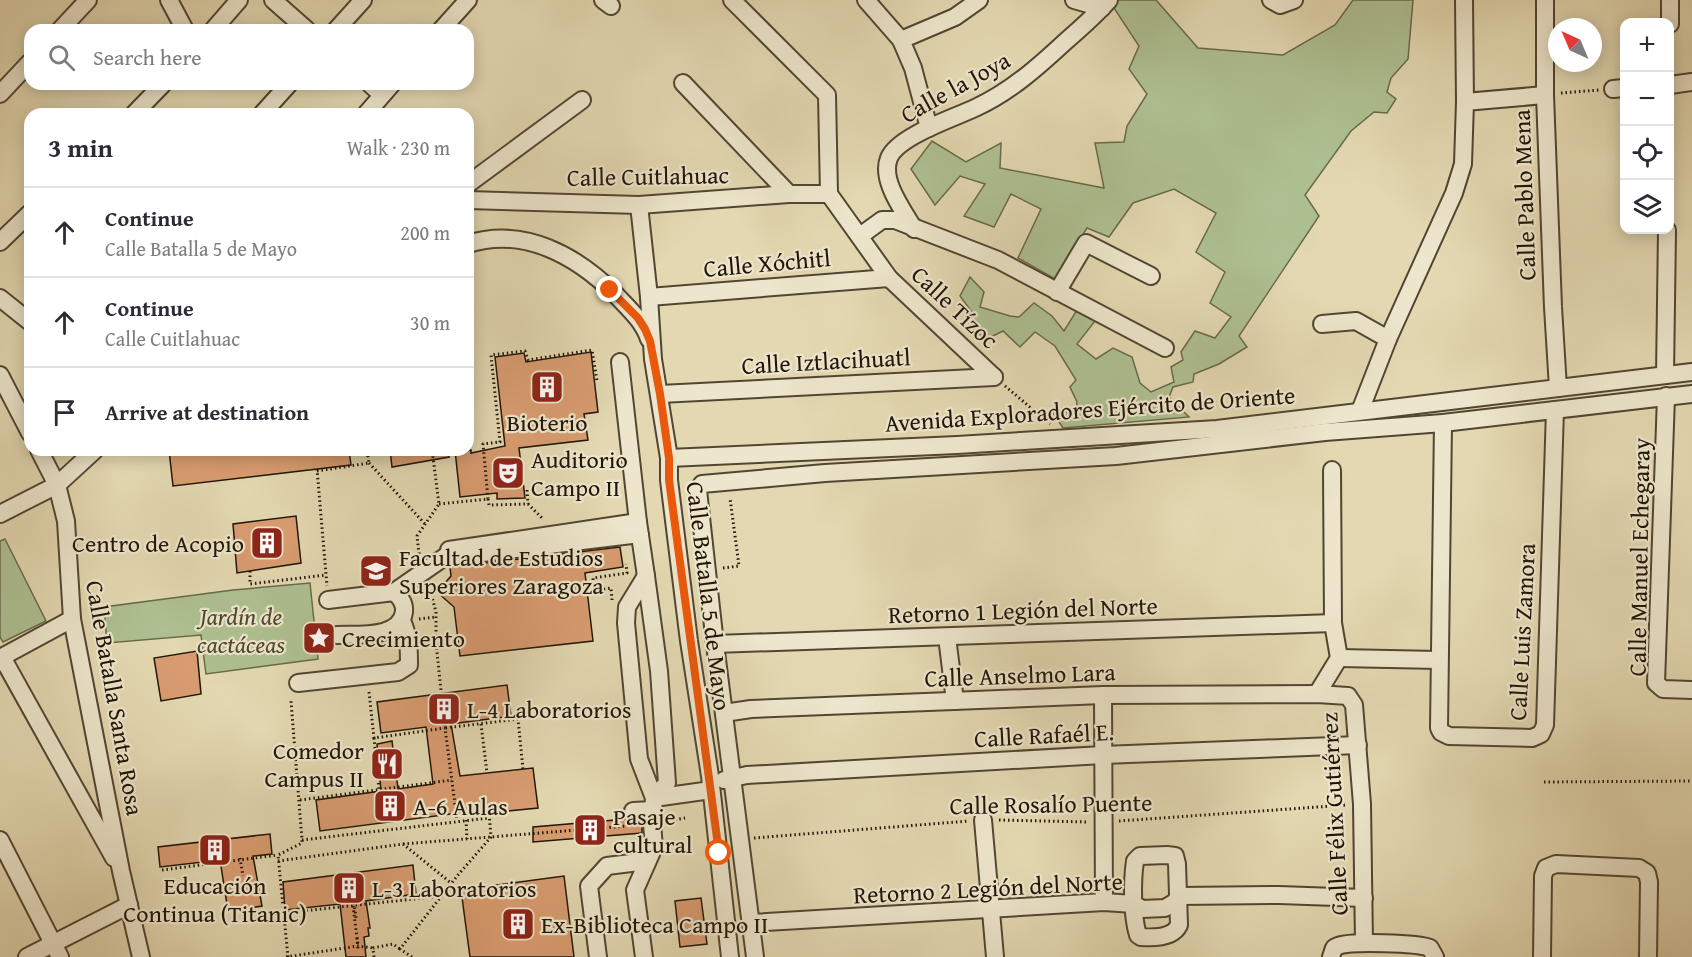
<!DOCTYPE html>
<html lang="en">
<head>
<meta charset="utf-8">
<style>
	body { margin:0; font-family:"Gentium Book Plus",serif; background:#f7f7f7; color:#2b2b33 }
	.controls { position:absolute; right:18px; top:18px; display:grid; overflow:hidden; border-radius:12px; box-shadow:0 3px 15px #0003 }
	.controls button { width:54px; height:54px; display:grid; place-items:center; padding:0; border:0; border-bottom:2px solid #e1e1e2; background:#fff; color:#2b2b33; font:30px sans-serif }
	.compass { position:absolute; left:1548px; top:18px; width:54px; height:54px; border-radius:50%; background:#fff; box-shadow:0 3px 15px #0003; rotate:316deg }
	.stop { position:absolute; width:18px; height:18px; margin:-14px; border:4px solid #ea580c; border-radius:50%; background:#fff }
	.stop.end { background:#ea580c; border-color:#fff; box-shadow:0 2px 6px #0008 }
	.list { margin:0; padding:0; list-style:none }
	h2 { display:flex; justify-content:space-between; align-items:center; height:78px; margin:0; padding:0 24px; font-size:26px }
	h2 small { font-size:20px; font-weight:400; color:#7c7c81 }
	.list li { display:grid; grid-template-columns:39px 1fr auto; gap:18px; align-items:center; box-sizing:border-box; height:90px; padding:0 24px; border-top:2px solid #e1e1e2 }
	.list b { display:block; font-size:22px; white-space:nowrap }
	.list p { margin:0; font-size:20px; white-space:nowrap; color:#7c7c81 }
	.list em { font-size:20px; font-style:normal; color:#7c7c81 }
	.icon { flex:none; width:33px; height:33px; fill:none; stroke:currentColor; stroke-width:2; stroke-linecap:round; stroke-linejoin:round }
	.map { position:relative; flex:none; width:1692px; height:957px; overflow:hidden }
	.search { position:absolute; background:#fff; box-shadow:0 3px 15px #0003; left:24px; top:24px; width:450px; height:66px; display:flex; align-items:center; gap:15px; box-sizing:border-box; padding:0 21px; border-radius:18px; color:#7c7c81; font-size:22px }
	.panel { position:absolute; background:#fff; box-shadow:0 3px 15px #0003; left:24px; top:108px; width:450px; height:348px; border-radius:18px }
	.map>svg:first-child { display:block }
	.green { fill:#aec091; stroke:#686a4c; stroke-width:1.5 }
	.building { fill:#d89c70; stroke:#211507; stroke-width:1.5 }
	.lines { fill:none; stroke-linecap:round; stroke-linejoin:round }
	.minor-casing { stroke:#524632; stroke-width:20 }
	.path { stroke:#211507; stroke-width:3; stroke-dasharray:1.5 3; stroke-linecap:butt }
	.minor { stroke:#ede6cc; stroke-width:16 }
	.path-bridge { stroke:#211507; stroke-width:3; stroke-dasharray:1.5 3; stroke-linecap:butt }
	.route { stroke:#ea580c; stroke-width:8 }
	.labels { text-anchor:middle; dominant-baseline:central; stroke-width:4.5; stroke-linejoin:round; paint-order:stroke }
	.street-label { font-size:24px; fill:#211507; stroke:#ede6cc }
	.poi-label { font-size:24px; fill:#211507; stroke:#ede6cc; text-anchor:start }
	.park-label { font-size:24px; font-style:italic; fill:#4b4830; stroke:#ede6cc }
</style>
</head>
<body>
<div class="map">
<svg width="1692" height="957" viewBox="0 0 1692 957">
	<rect width="100%" height="100%" fill="#e3d8b1"/>
	<filter id="stains"><feTurbulence type="fractalNoise" baseFrequency=".00333" numOctaves="4"/><feColorMatrix values="0 0 0 0 .2 0 0 0 0 .09 0 0 0 0 .02 0 0 0 .5 -.17"/></filter>
	<radialGradient id="worn" r=".72"><stop offset=".6" stop-color="#630" stop-opacity="0"/><stop offset="1" stop-color="#630" stop-opacity=".3"/></radialGradient>
	<g class="green">
		<path d="M1118 0H1156L1198 48 1283 55 1335 25 1353 0H1413L1408 59 1391 78 1387 92 1396 99 1387 113 1374 112 1351 131 1305 195 1319 216 1239 336 1247 347 1219 364 1194 374 1193 382 1173 387 1169 397 1189 417 1063 428 1053 413 1076 411 1077 402 1070 387 1076 380 1055 346 1035 332 1020 347 1003 331 985 340 969 323 974 315 960 296 970 277 984 292 980 307 1010 316 1019 317 1034 303 1052 316 1064 331 1077 310 1095 321 1077 344 1096 359 1113 348 1132 357 1140 383 1151 392 1174 382 1171 367 1183 360 1181 352 1195 331 1215 338 1231 317 1210 303 1225 272 1196 252 1216 213 1174 189 1133 203 1109 237 1087 228 1055 279 1018 258 1041 209 1011 194 994 227 964 216 985 184 960 176 935 205 911 169 932 141 966 162 1001 143 1000 168 1104 188 1095 143 1124 142 1127 126 1147 94 1129 69 1139 46 1112 5Z"/>
		<path d="M5 539 46 621 3 642 0 637V541Z"/>
		<path d="M310 583 318 659 206 674 201 635 107 643 104 607 233 590Z"/>
	</g>
	<g class="building">
		<path d="M591 352 598 412 584 414 588 440 519 448 525 498 497 499V493L460 497 455 450H471V453L505 446 495 357 524 353 526 362Z"/>
		<path d="M169 450H349L351 465 173 486Z"/>
		<path d="M390 450H449V457L392 467Z"/>
		<path d="M296 516 301 563 237 573 233 524Z"/>
		<path d="M620 547 623 567 585 573 593 641 460 656 454 607 437 592 451 576 450 567Z"/>
		<path d="M197 651 201 694 161 701 154 658Z"/>
		<path d="M507 685 511 716 451 724 460 776 533 768 538 808 466 815V812L320 831 316 800 381 791 377 744 392 741 398 789 433 784 426 727 381 733 377 702Z"/>
		<path d="M627 819 633 821H642V833L533 842V827Z"/>
		<path d="M270 834 272 854 253 856 262 906 228 911 220 860 160 867 158 847Z"/>
		<path d="M413 865 416 894 366 901 370 928H368L369 936 364 937 366 957H346L340 904 285 910 283 882Z"/>
		<path d="M564 876 574 957H470L461 890Z"/>
		<path d="M701 898 707 944 680 947 675 901Z"/>
	</g>
	<g class="lines">
		<g class="minor-casing">
			<g id="minor">
				<path d="M169 0 185 30"/>
				<path d="M273 0 307 30"/>
				<path d="M603 0 611 6"/>
				<path d="M732 0 827 95 829 194"/>
				<path d="M866 0 901 40 913 68 929 128"/>
				<path d="M1074 0 1102 8"/>
				<path d="M1271 0 1280 5 1294 0"/>
				<path d="M1545 0V95L1553 307 1558 388"/>
				<path d="M1670 24V0"/>
				<path d="M60 30 88 0"/>
				<path d="M213 30 239 0"/>
				<path d="M336 30 363 0"/>
				<path d="M441 30 468 0"/>
				<path d="M901 40 955 17 979 0"/>
				<path d="M683 83 789 194"/>
				<path d="M370 84 382 95"/>
				<path d="M1670 85 1692 82"/>
				<path d="M1613 89 1624 88"/>
				<path d="M0 94 30 62"/>
				<path d="M1465 102 1545 95"/>
				<path d="M134 114 163 84"/>
				<path d="M262 114 289 84"/>
				<path d="M366 114 392 84"/>
				<path d="M468 184 582 100"/>
				<path d="M829 194 889 278 994 377"/>
				<path d="M468 200 639 205 789 194H829"/>
				<path d="M639 205 649 297 653 359 669 458V480L689 641 710 776 730 957"/>
				<path d="M914 229C903 210 880 180 889 158 898 136 954 118 975 108 1010 92 1038 67 1066 41 1081 28 1096 15 1109 0"/>
				<path d="M860 236 882 220H895L998 260 1165 348"/>
				<path d="M0 242 30 213"/>
				<path d="M468 244C524 226 577 256 616 295 629 309 643 321 649 339"/>
				<path d="M1057 292 1086 243 1151 276"/>
				<path d="M649 297 889 278"/>
				<path d="M0 298 30 322"/>
				<path d="M1322 324 1356 321 1388 339"/>
				<path d="M620 362 638 522"/>
				<path d="M0 375 30 433"/>
				<path d="M1665 375 1667 230"/>
				<path d="M660 394 994 377"/>
				<path d="M1666 396 1656 683 1663 689 1692 690"/>
				<path d="M1360 411 1388 339 1454 193 1463 164 1465 102 1464 0"/>
				<path d="M1443 423 1439 728 1441 732 1449 736 1532 738 1541 734 1545 725 1555 410"/>
				<path d="M39 450 57 485 66 521 72 619 121 871 141 957"/>
				<path d="M669 458 957 445 1217 429 1692 372"/>
				<path d="M0 514 57 485 95 450"/>
				<path d="M640 534 450 557 449 550 638 522 646 576"/>
				<path d="M646 576 659 671 667 783 654 798 639 759 626 623 627 607Z"/>
				<path d="M328 600 394 592 449 554"/>
				<path d="M337 635C358 634 400 639 404 612 405 604 400 597 394 592"/>
				<path d="M947 637 955 701"/>
				<path d="M715 644 1333 623"/>
				<path d="M2 657 114 858"/>
				<path d="M0 658 72 619"/>
				<path d="M1339 658 1439 660"/>
				<path d="M298 683 398 672 409 665C409 649 409 636 402 621"/>
				<path d="M1317 694 1339 658 1333 623 1332 470"/>
				<path d="M1103 695 1104 902"/>
				<path d="M724 713 751 709 1103 695 1317 694 1348 696 1354 705 1362 804 1364 943"/>
				<path d="M724 780 747 775 1103 755 1358 745"/>
				<path d="M633 811 653 810"/>
				<path d="M983 820 995 957"/>
				<path d="M0 840 60 957"/>
				<path d="M1167 855 1175 856 1177 864 1179 925C1173 938 1154 938 1141 937L1138 935C1132 916 1132 881 1135 861L1140 856Z"/>
				<path d="M751 923 1104 902 1134 904 1142 909 1165 908 1175 902 1179 896 1279 895 1364 898"/>
				<path d="M27 957 129 905"/>
				<path d="M598 957 589 886 607 866 647 861"/>
				<path d="M644 957 635 890 654 847 652 824 654 798 711 790"/>
				<path d="M755 957 715 644 698 490 702 484 825 473 1116 456 1325 432 1443 423 1692 394"/>
				<path d="M1331 957 1334 948 1338 946C1351 941 1418 943 1430 948L1435 957"/>
				<path d="M1542 957 1543 876 1546 868 1556 864 1639 868 1647 873 1649 882 1648 957"/>
			</g>
		</g>
		<g class="path">
			<path d="M1561 93 1599 90"/>
			<path d="M1005 386 1050 424"/>
			<path d="M369 463 425 524"/>
			<path d="M317 469 327 586"/>
			<path d="M317 471 369 463 367 450"/>
			<path d="M527 490 528 504"/>
			<path d="M488 499 489 505 528 504 543 519"/>
			<path d="M439 504 488 499 483 444 500 442 491 355 525 351 528 360 592 350 597 381"/>
			<path d="M419 554 417 536 439 504 432 450"/>
			<path d="M723 568 739 566 730 498"/>
			<path d="M250 571V584L326 575"/>
			<path d="M429 586 436 612V643L445 728 518 719 523 769"/>
			<path d="M612 600 611 588 594 591 593 578 627 573 626 564"/>
			<path d="M419 619 436 617"/>
			<path d="M369 692 374 738 445 728 457 820"/>
			<path d="M481 724 487 773"/>
			<path d="M374 738 379 789"/>
			<path d="M1544 782 1692 781"/>
			<path d="M300 800 452 780"/>
			<path d="M466 820 467 839"/>
			<path d="M999 820 1089 822"/>
			<path d="M666 821 685 818"/>
			<path d="M1119 821 1346 805"/>
			<path d="M754 838 969 821"/>
			<path d="M302 840 489 818"/>
			<path d="M403 844 627 826"/>
			<path d="M240 858 243 876"/>
			<path d="M278 861 403 844 451 883"/>
			<path d="M162 870 278 855"/>
			<path d="M353 906 358 946"/>
			<path d="M284 913 441 896"/>
			<path d="M286 957 358 946 373 948"/>
			<path d="M288 957 278 855 302 843V840L291 701"/>
			<path d="M374 957 373 948 393 944 400 949"/>
			<path d="M412 957 400 949 458 875 491 837 489 812"/>
		</g>
		<use href="#minor" class="minor"/>
		<g class="path-bridge">
			<path d="M354 903 356 918"/>
			<path d="M357 938 358 949"/>
		</g>
	</g>
	<g class="lines">
		<path class="route" d="M610 290 638 318 645 329 650 341 660 394 669 458V480L719 853"/>
	</g>
	<defs>
		<g id="building-square" transform="scale(1.725)"><rect x="-9" y="-9" width="18" height="18" rx="4" fill="#8f2418" stroke="#ede6cc"/><path d="M-4-6H4V6H1V3H-1V6H-4ZM-2.5-4.3h1.7v1.8h-1.7ZM.8-4.3h1.7v1.8H.8ZM-2.5-1h1.7V.8h-1.7ZM.8-1h1.7V.8H.8Z" fill="#fff"/></g>
		<g id="theatre-square" transform="scale(1.725)"><rect x="-9" y="-9" width="18" height="18" rx="4" fill="#8f2418" stroke="#ede6cc"/><path d="M-5-5.5Q0-4 5-5.5V0Q5 5 0 6Q-5 5-5 0ZM-3.3-2.5H-1v1.5H-3.3ZM1-2.5H3.3v1.5H1ZM-2.8 1Q0 5.5 2.8 1Z" fill="#fff"/></g>
		<g id="university-square" transform="scale(1.725)"><rect x="-9" y="-9" width="18" height="18" rx="4" fill="#8f2418" stroke="#ede6cc"/><path d="M0-5L7-2L0 1L-7-2ZM-4 1L0 2.5L4 1V4Q0 6-4 4Z" fill="#fff"/></g>
		<g id="sight-square" transform="scale(1.725)"><rect x="-9" y="-9" width="18" height="18" rx="4" fill="#8f2418" stroke="#ede6cc"/><path d="M0-6L1.8-2.2L6-1.7L2.9 1.2L3.7 5.4L0 3.3L-3.7 5.4L-2.9 1.2L-6-1.7L-1.8-2.2Z" fill="#fff"/></g>
		<g id="restaurant-square" transform="scale(1.725)"><rect x="-9" y="-9" width="18" height="18" rx="4" fill="#8f2418" stroke="#ede6cc"/><path d="M-5-6h1v4h1v-4h1v4h1v-4h1v5L-1.5 .5V6h-2V.5L-5-1ZM5-6V6H3V1.5H1.5Q1.5-4 5-6Z" fill="#fff"/></g>
	</defs>
	<g fill-rule="evenodd">
		<use href="#building-square" x="547" y="387"/>
		<use href="#theatre-square" x="508" y="473"/>
		<use href="#building-square" x="267" y="543"/>
		<use href="#university-square" x="376" y="571"/>
		<use href="#sight-square" x="319" y="638"/>
		<use href="#building-square" x="444" y="709"/>
		<use href="#restaurant-square" x="387" y="764"/>
		<use href="#building-square" x="390" y="806"/>
		<use href="#building-square" x="590" y="830"/>
		<use href="#building-square" x="215" y="850"/>
		<use href="#building-square" x="349" y="888"/>
		<use href="#building-square" x="518" y="924"/>
	</g>
	<g class="labels">
		<g class="street-label">
			<text transform="translate(955 87) rotate(-29)">Calle la Joya</text>
			<text transform="translate(648 176) rotate(-1)">Calle Cuitlahuac</text>
			<text transform="translate(1524 195) rotate(-92)">Calle Pablo Mena</text>
			<text transform="translate(767 263) rotate(-5)">Calle Xóchitl</text>
			<text transform="translate(955 307) rotate(43)">Calle Tízoc</text>
			<text transform="translate(826 361) rotate(-3)">Calle Iztlacihuatl</text>
			<text transform="translate(1090 409) rotate(-4)">Avenida Exploradores Ejército de Oriente</text>
			<text transform="translate(1639 557) rotate(-89)">Calle Manuel Echegaray</text>
			<text transform="translate(709 596) rotate(83)">Calle Batalla 5 de Mayo</text>
			<text transform="translate(1023 610) rotate(-2)">Retorno 1 Legión del Norte</text>
			<text transform="translate(1522 632) rotate(-87)">Calle Luis Zamora</text>
			<text transform="translate(1020 675) rotate(-2)">Calle Anselmo Lara</text>
			<text transform="translate(115 698) rotate(80)">Calle Batalla Santa Rosa</text>
			<text transform="translate(1044 735) rotate(-3)">Calle Rafaél E.</text>
			<text transform="translate(1051 804) rotate(-1)">Calle Rosalío Puente</text>
			<text transform="translate(1334 814) rotate(-93)">Calle Félix Gutiérrez</text>
			<text transform="translate(988 888) rotate(-3)">Retorno 2 Legión del Norte</text>
		</g>
		<g class="poi-label">
			<text x="547" y="422" text-anchor="middle">Bioterio</text>
			<text x="531" y="459">Auditorio<tspan x="531" dy="28">Campo II</tspan></text>
			<text x="244" y="543" text-anchor="end">Centro de Acopio</text>
			<text x="399" y="557">Facultad de Estudios<tspan x="399" dy="28">Superiores Zaragoza</tspan></text>
			<text x="342" y="638">Crecimiento</text>
			<text x="467" y="709">L-4 Laboratorios</text>
			<text x="364" y="750" text-anchor="end">Comedor<tspan x="364" dy="28">Campus II</tspan></text>
			<text x="413" y="806">A-6 Aulas</text>
			<text x="613" y="816">Pasaje<tspan x="613" dy="28">cultural</tspan></text>
			<text x="215" y="885" text-anchor="middle">Educación<tspan x="215" dy="28">Continua (Titanic)</tspan></text>
			<text x="372" y="888">L-3 Laboratorios</text>
			<text x="541" y="924">Ex-Biblioteca Campo II</text>
		</g>
		<g class="park-label">
			<text x="241" y="616">Jardín de<tspan x="241" dy="28">cactáceas</tspan></text>
		</g>
	</g>
	<rect width="100%" height="100%" filter="url(#stains)"/>
	<rect width="100%" height="100%" fill="url(#worn)"/>
</svg>
<div class="controls">
<button>+</button>
<button>−</button>
<button><svg class="icon" aria-label="locate" viewBox="0 0 24 24"><circle cx="12" cy="12" r="6"/><path d="M12 2v4M12 18v4M2 12h4M18 12h4"/></svg></button>
<button><svg class="icon" aria-label="layers" viewBox="0 0 24 24"><path d="M12 4l9 5-9 5-9-5zM3 14l9 5 9-5"/></svg></button>
</div>
<svg class="compass" viewBox="-18 -18 36 36"><path d="M0-13l5 13h-10z" fill="#e53935"/><path d="M0 13l5-13h-10z" fill="#7c7c81"/></svg>
<div class="stop" style="left:719px;top:853px"></div>
<div class="stop end" style="left:610px;top:290px"></div>
<div class="search"><svg class="icon" aria-label="search" viewBox="0 0 24 24"><circle cx="10" cy="10" r="6"/><path d="M15 15l6 6"/></svg>Search here</div>
<section class="panel">
<h2>3 min<small>Walk · 230 m</small></h2>
<ul class="list">
<li><svg class="icon" aria-label="ahead" viewBox="0 0 24 24"><path d="M12 20V5M6 11l6-6 6 6"/></svg><div><b>Continue</b><p>Calle Batalla 5 de Mayo</p></div><em>200 m</em></li>
<li><svg class="icon" aria-label="ahead" viewBox="0 0 24 24"><path d="M12 20V5M6 11l6-6 6 6"/></svg><div><b>Continue</b><p>Calle Cuitlahuac</p></div><em>30 m</em></li>
<li><svg class="icon" aria-label="arrive" viewBox="0 0 24 24"><path d="M6 21V4h12l-3 4 3 4H6"/></svg><div><b>Arrive at destination</b></div></li>
</ul>
</section>
</div>
</body>
</html>
